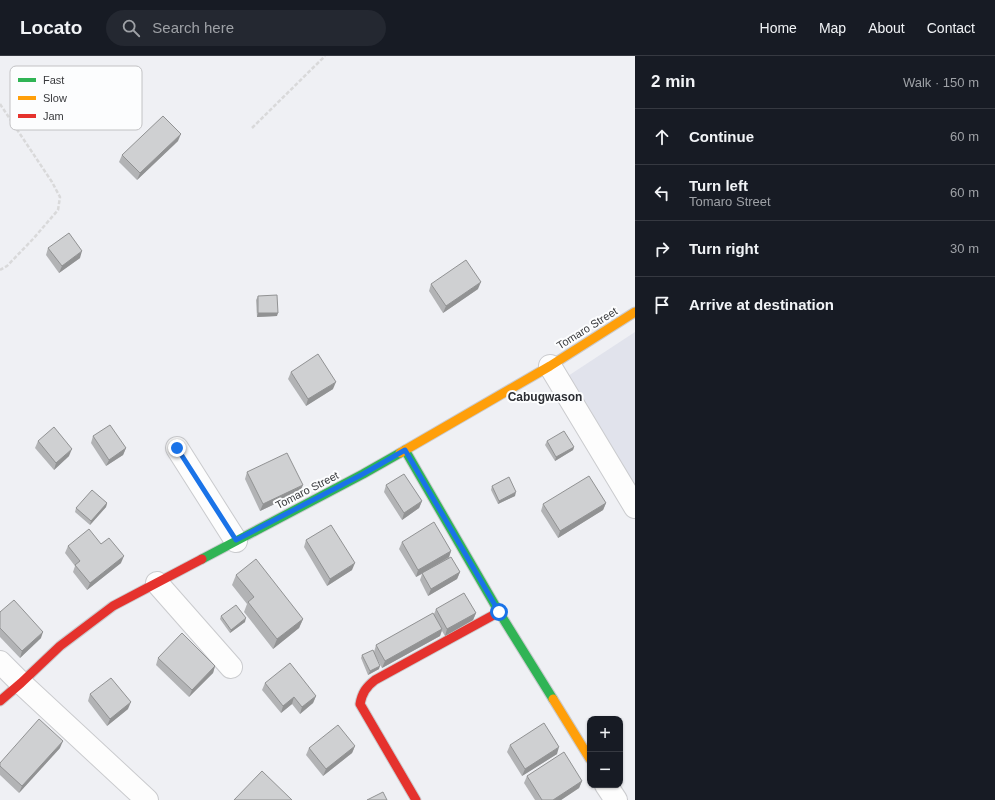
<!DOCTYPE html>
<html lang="en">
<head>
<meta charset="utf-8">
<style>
	body { margin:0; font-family:Helvetica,sans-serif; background:#242831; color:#f1f3f6 }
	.controls { position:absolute; right:12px; bottom:12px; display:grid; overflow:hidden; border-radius:8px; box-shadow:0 1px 3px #0004 }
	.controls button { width:36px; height:36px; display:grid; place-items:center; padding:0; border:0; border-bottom:1px solid #363941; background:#171b24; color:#f1f3f6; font:20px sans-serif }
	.stop { position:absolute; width:12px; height:12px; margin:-9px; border:3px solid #1a73e8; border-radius:50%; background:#fff }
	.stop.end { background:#1a73e8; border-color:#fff; box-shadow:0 1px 4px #0008 }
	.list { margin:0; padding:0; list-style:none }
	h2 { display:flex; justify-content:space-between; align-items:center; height:52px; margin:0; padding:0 16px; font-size:17px }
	h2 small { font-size:13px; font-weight:400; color:#9ea1a6 }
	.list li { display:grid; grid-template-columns:26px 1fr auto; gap:12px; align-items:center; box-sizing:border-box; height:56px; padding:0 16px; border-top:1px solid #363941 }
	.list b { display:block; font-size:15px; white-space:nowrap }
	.list p { margin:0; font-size:13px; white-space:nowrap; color:#9ea1a6 }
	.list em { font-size:13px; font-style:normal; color:#9ea1a6 }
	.icon { flex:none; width:22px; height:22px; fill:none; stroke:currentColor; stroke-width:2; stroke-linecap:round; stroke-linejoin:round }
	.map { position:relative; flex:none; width:635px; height:744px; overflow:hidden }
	header { display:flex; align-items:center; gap:24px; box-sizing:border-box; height:56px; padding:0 20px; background:#171b24; border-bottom:1px solid #363941 }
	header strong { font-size:19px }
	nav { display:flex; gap:22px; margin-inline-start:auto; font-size:14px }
	.search { width:280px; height:36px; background:#242831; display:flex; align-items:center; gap:10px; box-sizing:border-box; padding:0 14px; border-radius:22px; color:#9ea1a6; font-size:15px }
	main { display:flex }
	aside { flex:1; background:#171b24 }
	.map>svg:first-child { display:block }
	.built { fill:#e1e3ec }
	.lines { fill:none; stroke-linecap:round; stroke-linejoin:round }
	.street-casing { stroke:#cacbce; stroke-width:24 }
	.fast-casing { stroke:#cacbce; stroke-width:11 }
	.slow-casing { stroke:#cacbce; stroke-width:11 }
	.jam-casing { stroke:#cacbce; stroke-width:11 }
	.path { stroke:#d9d9da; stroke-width:2.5; stroke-dasharray:4 2; stroke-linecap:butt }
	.street { stroke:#fdfdfd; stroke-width:22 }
	.fast { stroke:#30b455; stroke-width:9 }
	.slow { stroke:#ff9f0a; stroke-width:9 }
	.jam { stroke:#e5322d; stroke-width:9 }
	.wall { fill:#b2b3b5 }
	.shaded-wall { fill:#919293 }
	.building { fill:#cfd0d2; stroke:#919293 }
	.route { stroke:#1a73e8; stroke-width:5 }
	.labels { text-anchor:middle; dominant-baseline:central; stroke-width:4; stroke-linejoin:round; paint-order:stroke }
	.street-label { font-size:11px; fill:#393a3d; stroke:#fcfdfe }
	.neighbourhood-label { font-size:12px; font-weight:bold; fill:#2c2e33; stroke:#fcfdfe }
	.key { fill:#fcfdfe; stroke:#c2c2c4; stroke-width:1 }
	.key-label { font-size:11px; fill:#393a3d }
</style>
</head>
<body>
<header>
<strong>Locato</strong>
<div class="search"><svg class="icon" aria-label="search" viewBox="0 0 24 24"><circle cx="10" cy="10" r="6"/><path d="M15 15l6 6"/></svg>Search here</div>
<nav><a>Home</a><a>Map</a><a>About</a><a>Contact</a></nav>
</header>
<main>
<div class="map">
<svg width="635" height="744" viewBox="0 0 635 744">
	<rect width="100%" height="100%" fill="#eff0f4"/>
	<path class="built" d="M635 276V432L568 320Z"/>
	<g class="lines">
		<g class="street-casing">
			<g id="street">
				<path d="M550 310 635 451"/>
				<path d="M177 392 236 485"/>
				<path d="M157 527 231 611"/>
				<path d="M0 606 21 627 147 744"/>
				<path d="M606 729 616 744"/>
			</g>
		</g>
		<g class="fast-casing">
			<g id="fast">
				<path d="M405 394 499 556 553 643"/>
				<path d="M202 503 363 418 400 397"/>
			</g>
		</g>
		<g class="slow-casing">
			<g id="slow">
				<path d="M400 397 550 310 635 256"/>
				<path d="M553 643 590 703"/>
			</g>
		</g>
		<g class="jam-casing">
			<g id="jam">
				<path d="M0 645 21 627 60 590 113 550 202 503"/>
				<path d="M416 744 360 648C362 637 366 631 375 624L499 556"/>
			</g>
		</g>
		<g class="path">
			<path d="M0 48 52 126 60 141 58 154 33 183 7 210 0 214"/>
			<path d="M252 72 325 0"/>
		</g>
		<use href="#street" class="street"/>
		<use href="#fast" class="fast"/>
		<use href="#slow" class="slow"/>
		<use href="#jam" class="jam"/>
	</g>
	<g class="wall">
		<path d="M178 85 137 124 119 106 122 99Z"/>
		<path d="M48 192 80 202 59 217 46 199Z"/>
		<path d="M431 228 478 233 443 257 429 235Z"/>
		<path d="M258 240 277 260 257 261 256 244Z"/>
		<path d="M291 316 333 333 306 350 288 323Z"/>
		<path d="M93 380 126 392 123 399 106 410 91 387Z"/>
		<path d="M38 385 69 400 54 414 35 392Z"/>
		<path d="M547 385 574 391 573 394 555 405 545 389Z"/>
		<path d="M247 416 300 436 260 455 245 423Z"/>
		<path d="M386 429 422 445 419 452 402 464 384 436Z"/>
		<path d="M492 430 515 440 498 448 491 434Z"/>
		<path d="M107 447 106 451 90 469 75 456 76 452Z"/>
		<path d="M606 447 603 454 558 482 541 455 543 448Z"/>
		<path d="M306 484 352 514 327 530 304 491Z"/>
		<path d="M402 486 451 495 449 501 460 516 457 523 428 540 420 524 422 518 416 521 399 493Z"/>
		<path d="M101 488 121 507 87 534 73 516 75 510 65 497 68 490Z"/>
		<path d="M236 519 303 563 299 572 273 593 244 556 247 548 232 529Z"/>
		<path d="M436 553 476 557 473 564 445 580 442 575 440 580 382 612 376 601 379 613 368 619 361 602 362 599 374 596 376 589 434 558Z"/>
		<path d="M0 556 41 582 20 602 0 581Z"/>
		<path d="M221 560 245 566 230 577 220 563Z"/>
		<path d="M158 602 215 610 213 617 189 641 156 609Z"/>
		<path d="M265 627 316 640 313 647 300 658 292 648 281 657 262 634Z"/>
		<path d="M90 638 128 653 107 670 88 645Z"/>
		<path d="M510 689 557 698 522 720 507 696Z"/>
		<path d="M355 690 352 697 323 720 306 699 309 692Z"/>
		<path d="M60 692 19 737 0 719V707Z"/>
		<path d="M527 720 582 725 579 732 561 744H535L524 727Z"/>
	</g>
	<g class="shaded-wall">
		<path d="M181 78 178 85 137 124 140 117Z"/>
		<path d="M82 195 80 202 59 217 62 210Z"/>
		<path d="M481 226 478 233 443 257 446 250Z"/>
		<path d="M258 257H278L277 260 257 261Z"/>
		<path d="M336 326 333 333 306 350 308 343Z"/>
		<path d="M574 391 573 394 555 405 556 401Z"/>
		<path d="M126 392 123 399 106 410 109 404Z"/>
		<path d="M72 393 69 400 54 414 56 407Z"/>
		<path d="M303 429 300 436 260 455 263 448Z"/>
		<path d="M516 436 515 440 498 448 499 445Z"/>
		<path d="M422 445 419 452 402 464 404 457Z"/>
		<path d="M107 447 106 451 90 469 91 465Z"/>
		<path d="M606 447 603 454 558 482 560 475Z"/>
		<path d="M451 495 449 501 416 521 418 514Z"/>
		<path d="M124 500 121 507 87 534 90 527Z"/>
		<path d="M355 507 352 514 327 530 330 523Z"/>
		<path d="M460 516 457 523 428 540 431 533Z"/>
		<path d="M476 557 473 564 445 580 447 573Z"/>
		<path d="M246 562 245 566 230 577 231 574Z"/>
		<path d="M303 563 299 572 273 593 277 583Z"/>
		<path d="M442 573 440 580 382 612 385 605Z"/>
		<path d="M43 576 41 582 20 602 22 595Z"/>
		<path d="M215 610 213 617 189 641 192 634Z"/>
		<path d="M380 610 379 613 368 619 370 615Z"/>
		<path d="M316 640 313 647 300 658 302 651Z"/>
		<path d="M294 641 292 648 281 657 283 650Z"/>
		<path d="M131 646 128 653 107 670 110 663Z"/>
		<path d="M63 685 60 692 19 737 22 730Z"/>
		<path d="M355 690 352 697 323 720 326 713Z"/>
		<path d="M559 691 557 698 522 720 525 713Z"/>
		<path d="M582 725 579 732 561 744H553Z"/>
	</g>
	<g class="building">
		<path d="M163 60 181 78 140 117 122 99Z"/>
		<path d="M69 177 82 195 62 210 48 192Z"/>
		<path d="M466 204 481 226 446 250 431 228Z"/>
		<path d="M277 239 278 257H258V240Z"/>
		<path d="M318 298 336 326 308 343 291 316Z"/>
		<path d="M110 369 126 392 109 404 93 380Z"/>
		<path d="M54 371 72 393 56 407 38 385Z"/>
		<path d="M564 375 574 391 556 401 547 385Z"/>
		<path d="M287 397 303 429 263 448 247 416Z"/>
		<path d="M404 418 422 445 404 457 386 429Z"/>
		<path d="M589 420 606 447 560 475 543 448Z"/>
		<path d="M509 421 516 436 499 445 492 430Z"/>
		<path d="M92 434 107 447 91 465 76 452Z"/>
		<path d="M434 466 451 495 418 514 402 486Z"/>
		<path d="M331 469 355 507 330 523 306 484Z"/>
		<path d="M89 473 101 488 109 482 124 500 90 527 75 509 80 505 68 490Z"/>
		<path d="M451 501 460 516 431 533 422 517Z"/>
		<path d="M256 503 303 563 277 583 248 546 254 541 236 519Z"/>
		<path d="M464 537 476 557 447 573 436 553Z"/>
		<path d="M14 544 43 576 22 595 0 572V556Z"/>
		<path d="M236 549 246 562 231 574 221 560Z"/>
		<path d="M433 557 442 573 385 605 376 589Z"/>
		<path d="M182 577 215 610 192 634 158 602Z"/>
		<path d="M373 594 380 610 370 615 362 599Z"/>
		<path d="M290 607 316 640 302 651 294 641 283 650 265 627Z"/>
		<path d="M111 622 131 646 110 663 90 638Z"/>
		<path d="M39 663 63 685 22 730 0 710V707Z"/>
		<path d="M544 667 559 691 525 713 510 689Z"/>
		<path d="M338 669 355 690 326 713 309 692Z"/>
		<path d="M564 696 582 725 553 744H542L527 720Z"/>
		<path d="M262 715 292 744H234Z"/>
		<path d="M383 736 387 744H367Z"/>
	</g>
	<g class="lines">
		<path class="route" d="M177 392 236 484 363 418 405 394 499 556"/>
	</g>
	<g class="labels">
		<g class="street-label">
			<text transform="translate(587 272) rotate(-32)">Tomaro Street</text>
			<text transform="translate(307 434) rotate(-27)">Tomaro Street</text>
		</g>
		<g class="neighbourhood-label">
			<text x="545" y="341">Cabugwason</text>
		</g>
	</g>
	<rect x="10" y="10" width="132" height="64" rx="6" class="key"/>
	<rect x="18" y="22" width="18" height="4" fill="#30b455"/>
	<rect x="18" y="40" width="18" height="4" fill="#ff9f0a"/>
	<rect x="18" y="58" width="18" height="4" fill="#e5322d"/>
	<g class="key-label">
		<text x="43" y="28">Fast</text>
		<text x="43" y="46">Slow</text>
		<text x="43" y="64">Jam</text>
	</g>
</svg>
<div class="controls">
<button>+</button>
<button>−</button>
</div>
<div class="stop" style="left:499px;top:556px"></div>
<div class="stop end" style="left:177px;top:392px"></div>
</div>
<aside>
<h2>2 min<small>Walk · 150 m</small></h2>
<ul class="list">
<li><svg class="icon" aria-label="ahead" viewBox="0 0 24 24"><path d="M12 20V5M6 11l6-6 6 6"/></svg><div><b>Continue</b></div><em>60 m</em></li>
<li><svg class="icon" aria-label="left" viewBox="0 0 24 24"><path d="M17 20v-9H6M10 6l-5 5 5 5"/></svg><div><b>Turn left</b><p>Tomaro Street</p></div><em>60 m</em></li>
<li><svg class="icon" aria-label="right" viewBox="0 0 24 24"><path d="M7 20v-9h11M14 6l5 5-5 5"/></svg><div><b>Turn right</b></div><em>30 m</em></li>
<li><svg class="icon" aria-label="arrive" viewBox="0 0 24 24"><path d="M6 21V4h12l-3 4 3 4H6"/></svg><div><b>Arrive at destination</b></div></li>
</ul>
</aside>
</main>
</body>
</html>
